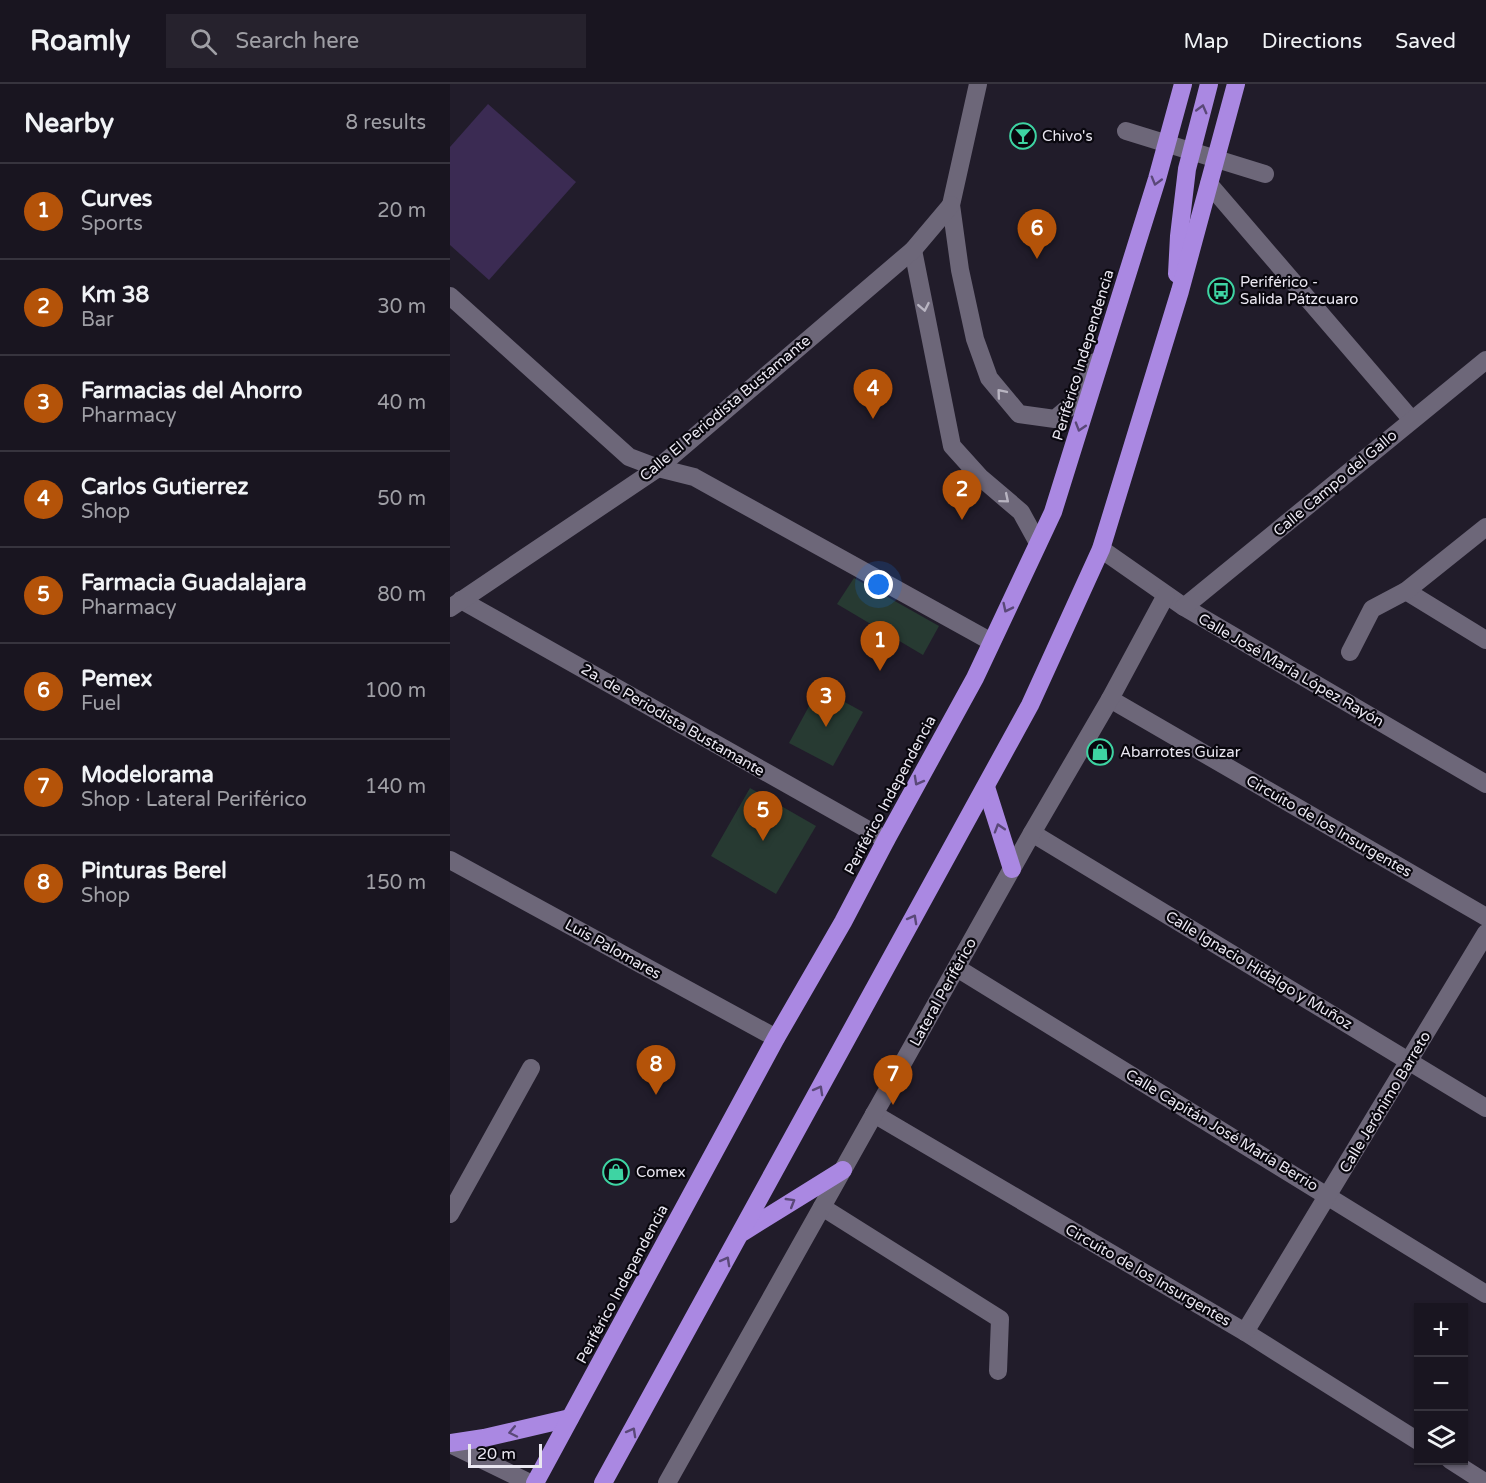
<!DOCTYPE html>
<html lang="en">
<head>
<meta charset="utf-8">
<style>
	body { margin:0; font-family:"Varela Round",sans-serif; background:#26222d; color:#f1f3f6 }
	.controls { position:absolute; right:18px; bottom:18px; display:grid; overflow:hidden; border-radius:0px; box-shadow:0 2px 4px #0004 }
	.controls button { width:54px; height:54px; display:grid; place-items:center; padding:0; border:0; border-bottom:2px solid #37343e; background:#191520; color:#f1f3f6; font:30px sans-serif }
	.scale { position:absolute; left:18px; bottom:15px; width:74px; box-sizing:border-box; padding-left:6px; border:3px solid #eae7f1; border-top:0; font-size:16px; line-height:21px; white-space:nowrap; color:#eae7f1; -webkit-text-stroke:4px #09070e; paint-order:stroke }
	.you { position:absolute; left:429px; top:501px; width:21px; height:21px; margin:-15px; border:4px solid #fff; border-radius:50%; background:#1a73e8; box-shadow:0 0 0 9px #1a73e833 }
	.badge { display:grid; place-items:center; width:39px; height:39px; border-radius:50%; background:#b45309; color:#fff; font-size:20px; font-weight:700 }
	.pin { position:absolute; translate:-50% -50px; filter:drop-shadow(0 2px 3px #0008) }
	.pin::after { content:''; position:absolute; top:32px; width:21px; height:18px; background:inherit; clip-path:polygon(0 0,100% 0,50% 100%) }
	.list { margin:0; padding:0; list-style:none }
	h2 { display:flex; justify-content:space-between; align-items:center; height:78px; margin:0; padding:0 24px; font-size:26px }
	h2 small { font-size:20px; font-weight:400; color:#9f9fa5 }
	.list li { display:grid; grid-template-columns:39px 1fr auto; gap:18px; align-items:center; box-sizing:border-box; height:96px; padding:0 24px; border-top:2px solid #37343e }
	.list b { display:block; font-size:22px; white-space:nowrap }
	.list p { margin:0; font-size:20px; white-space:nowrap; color:#9f9fa5 }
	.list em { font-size:20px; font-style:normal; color:#9f9fa5 }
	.icon { flex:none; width:33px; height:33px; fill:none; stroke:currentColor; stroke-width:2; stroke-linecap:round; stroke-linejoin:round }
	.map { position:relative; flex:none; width:1036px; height:1399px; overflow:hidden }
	header { display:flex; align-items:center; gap:36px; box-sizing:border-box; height:84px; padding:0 30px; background:#191520; border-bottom:2px solid #37343e }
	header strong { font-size:28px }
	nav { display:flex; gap:33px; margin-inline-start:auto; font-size:21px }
	.search { width:420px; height:54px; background:#26222d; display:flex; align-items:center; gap:15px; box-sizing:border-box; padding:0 21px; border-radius:0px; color:#9f9fa5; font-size:22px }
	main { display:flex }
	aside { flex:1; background:#191520 }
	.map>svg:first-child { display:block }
	.green { fill:#3b2b53 }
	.building { fill:#273a32 }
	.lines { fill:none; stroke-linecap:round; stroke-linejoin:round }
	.street { stroke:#6d6779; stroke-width:18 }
	.secondary { stroke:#6d6779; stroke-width:18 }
	.highway { stroke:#aa88e2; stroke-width:18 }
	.oneway { stroke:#5a4878 }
	.oneway2 { stroke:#b8b4c1 }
	.labels { text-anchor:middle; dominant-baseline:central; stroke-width:4.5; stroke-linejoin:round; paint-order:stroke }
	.poi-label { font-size:15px; fill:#eae7f1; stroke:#09070e; text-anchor:start }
	.street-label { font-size:15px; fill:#eae7f1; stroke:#09070e }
</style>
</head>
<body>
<header>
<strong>Roamly</strong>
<div class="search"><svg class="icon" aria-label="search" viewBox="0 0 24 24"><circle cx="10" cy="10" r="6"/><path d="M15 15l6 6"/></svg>Search here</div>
<nav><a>Map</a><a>Directions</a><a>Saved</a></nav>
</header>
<main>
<aside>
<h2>Nearby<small>8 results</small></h2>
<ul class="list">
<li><span class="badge">1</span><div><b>Curves</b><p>Sports</p></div><em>20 m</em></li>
<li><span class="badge">2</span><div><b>Km 38</b><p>Bar</p></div><em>30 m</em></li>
<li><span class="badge">3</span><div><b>Farmacias del Ahorro</b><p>Pharmacy</p></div><em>40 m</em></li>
<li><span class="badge">4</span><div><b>Carlos Gutierrez</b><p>Shop</p></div><em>50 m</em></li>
<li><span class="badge">5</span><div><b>Farmacia Guadalajara</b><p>Pharmacy</p></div><em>80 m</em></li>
<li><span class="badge">6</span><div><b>Pemex</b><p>Fuel</p></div><em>100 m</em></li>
<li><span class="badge">7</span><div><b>Modelorama</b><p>Shop · Lateral Periférico</p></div><em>140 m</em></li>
<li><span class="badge">8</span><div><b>Pinturas Berel</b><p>Shop</p></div><em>150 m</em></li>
</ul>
</aside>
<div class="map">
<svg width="1036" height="1399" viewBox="0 0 1036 1399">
	<rect width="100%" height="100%" fill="#211c2a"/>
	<path class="green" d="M38 20 126 98 39 196 0 161V63Z"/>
	<g class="building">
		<path d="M404 494 489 542 473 571 387 520Z"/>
		<path d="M369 604 413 628 383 682 339 659Z"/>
		<path d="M300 704 366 742 326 810 261 772Z"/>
	</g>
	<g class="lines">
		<g class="street">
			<path d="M528 0 501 121 510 186 525 255 539 294 569 330 605 335 624 319 645 278"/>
			<path d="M676 47 815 90"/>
			<path d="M759 100 961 335"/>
			<path d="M463 166 502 362 530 393 571 428 588 459"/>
			<path d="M0 212 179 373 208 384 244 393 540 557"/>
			<path d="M651 465 734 523 1036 700"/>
			<path d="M956 507 1036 556"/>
			<path d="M11 516 436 756"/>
			<path d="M734 523 1036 276"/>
			<path d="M0 524 208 384 463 166 501 121"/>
			<path d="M900 568 922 525 956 507 1036 443"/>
			<path d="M660 615 1036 833"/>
			<path d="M582 749 1036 1024"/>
			<path d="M0 776 326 954"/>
			<path d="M507 884 1036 1210"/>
			<path d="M424 1030 795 1248 968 1357"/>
			<path d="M372 1123 550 1235 548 1287"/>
			<path d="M0 1130 81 984"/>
			<path d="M795 1248 1036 849"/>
			<path d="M1000 1376 1036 1399"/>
			<path d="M217 1399 582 749 660 615 716 511"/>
		</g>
		<path class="secondary" d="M0 1360 80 1399"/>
		<g class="highway">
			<path d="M727 190 729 152 737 85 759 0"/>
			<path d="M536 703 562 785"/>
			<path d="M293 1148 393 1086"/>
			<path d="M0 1359 34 1354 120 1334"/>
			<path d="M85 1399 326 954 393 838 436 756 525 594 603 428 707 95 733 0"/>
			<path d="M153 1399 580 621 651 465 730 207 786 0"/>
		</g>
	</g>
	<defs><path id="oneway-chevron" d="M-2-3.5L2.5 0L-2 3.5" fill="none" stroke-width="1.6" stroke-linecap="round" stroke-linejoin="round" transform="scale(1.5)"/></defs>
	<g class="oneway">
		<use href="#oneway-chevron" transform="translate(752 25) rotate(-75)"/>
		<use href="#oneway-chevron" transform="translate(706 97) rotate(106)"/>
		<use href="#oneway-chevron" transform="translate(630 343) rotate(107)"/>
		<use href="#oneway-chevron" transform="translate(557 524) rotate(116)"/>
		<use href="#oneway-chevron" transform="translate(468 697) rotate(119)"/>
		<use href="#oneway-chevron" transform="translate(549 744) rotate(-107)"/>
		<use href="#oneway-chevron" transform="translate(463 835) rotate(-61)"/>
		<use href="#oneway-chevron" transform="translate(369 1006) rotate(-61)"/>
		<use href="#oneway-chevron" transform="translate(341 1118) rotate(-31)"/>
		<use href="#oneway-chevron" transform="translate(276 1177) rotate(-61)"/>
		<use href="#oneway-chevron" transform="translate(63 1348) rotate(168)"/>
		<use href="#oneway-chevron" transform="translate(182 1348) rotate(-61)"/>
	</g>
	<g class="oneway2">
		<use href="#oneway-chevron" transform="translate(474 223) rotate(79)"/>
		<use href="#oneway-chevron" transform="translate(551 309) rotate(-130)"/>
		<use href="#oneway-chevron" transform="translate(555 415) rotate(40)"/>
	</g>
	<defs>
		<g id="bar-ring" transform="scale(1.35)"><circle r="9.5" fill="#09070e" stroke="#3ed4a3" stroke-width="1.5"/><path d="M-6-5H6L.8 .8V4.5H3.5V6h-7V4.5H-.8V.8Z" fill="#3ed4a3"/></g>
		<g id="bus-ring" transform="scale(1.35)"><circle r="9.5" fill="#09070e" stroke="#3ed4a3" stroke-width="1.5"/><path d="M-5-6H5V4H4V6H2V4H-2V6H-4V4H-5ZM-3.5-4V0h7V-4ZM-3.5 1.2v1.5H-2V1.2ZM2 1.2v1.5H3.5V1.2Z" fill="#3ed4a3"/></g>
		<g id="shop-ring" transform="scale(1.35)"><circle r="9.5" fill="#09070e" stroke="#3ed4a3" stroke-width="1.5"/><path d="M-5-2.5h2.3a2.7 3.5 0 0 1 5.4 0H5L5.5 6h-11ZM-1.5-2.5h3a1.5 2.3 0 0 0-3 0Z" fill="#3ed4a3"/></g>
	</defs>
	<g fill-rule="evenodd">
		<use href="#bar-ring" x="573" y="52"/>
		<use href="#bus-ring" x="771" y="207"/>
		<use href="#shop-ring" x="650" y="668"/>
		<use href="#shop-ring" x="166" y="1088"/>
	</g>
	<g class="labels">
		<g class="poi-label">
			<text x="592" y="52">Chivo's</text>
			<text x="790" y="198">Periférico -<tspan x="790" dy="17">Salida Pátzcuaro</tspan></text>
			<text x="670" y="668">Abarrotes Guizar</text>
			<text x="186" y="1088">Comex</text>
		</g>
		<g class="street-label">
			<text transform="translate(633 271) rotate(-73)">Periférico Independencia</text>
			<text transform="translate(275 324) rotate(-40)">Calle El Periodista Bustamante</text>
			<text transform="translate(885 399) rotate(-40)">Calle Campo del Gallo</text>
			<text transform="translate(841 586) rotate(30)">Calle José María López Rayón</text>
			<text transform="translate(223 636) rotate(30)">2a. de Periodista Bustamante</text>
			<text transform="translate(440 711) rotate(-62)">Periférico Independencia</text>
			<text transform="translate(879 742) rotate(30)">Circuito de los Insurgentes</text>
			<text transform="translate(163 865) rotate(29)">Luis Palomares</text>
			<text transform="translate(809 886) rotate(31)">Calle Ignacio Hidalgo y Muñoz</text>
			<text transform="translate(493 908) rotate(-61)">Lateral Periférico</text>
			<text transform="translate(935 1018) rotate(-59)">Calle Jerónimo Barreto</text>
			<text transform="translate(772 1046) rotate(31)">Calle Capitán José María Berrio</text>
			<text transform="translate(698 1191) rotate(30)">Circuito de los Insurgentes</text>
			<text transform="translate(172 1200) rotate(-62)">Periférico Independencia</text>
		</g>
	</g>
</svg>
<div class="controls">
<button>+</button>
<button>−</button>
<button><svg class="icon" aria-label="layers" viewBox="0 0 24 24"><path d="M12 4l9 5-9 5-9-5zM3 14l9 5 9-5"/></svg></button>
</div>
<div class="scale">20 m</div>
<div class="you"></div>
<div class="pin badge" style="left:430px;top:587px">1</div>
<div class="pin badge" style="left:512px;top:436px">2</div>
<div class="pin badge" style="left:376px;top:643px">3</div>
<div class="pin badge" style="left:423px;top:335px">4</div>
<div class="pin badge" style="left:313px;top:757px">5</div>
<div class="pin badge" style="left:587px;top:175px">6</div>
<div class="pin badge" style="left:443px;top:1021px">7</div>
<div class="pin badge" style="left:206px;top:1011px">8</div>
</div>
</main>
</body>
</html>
